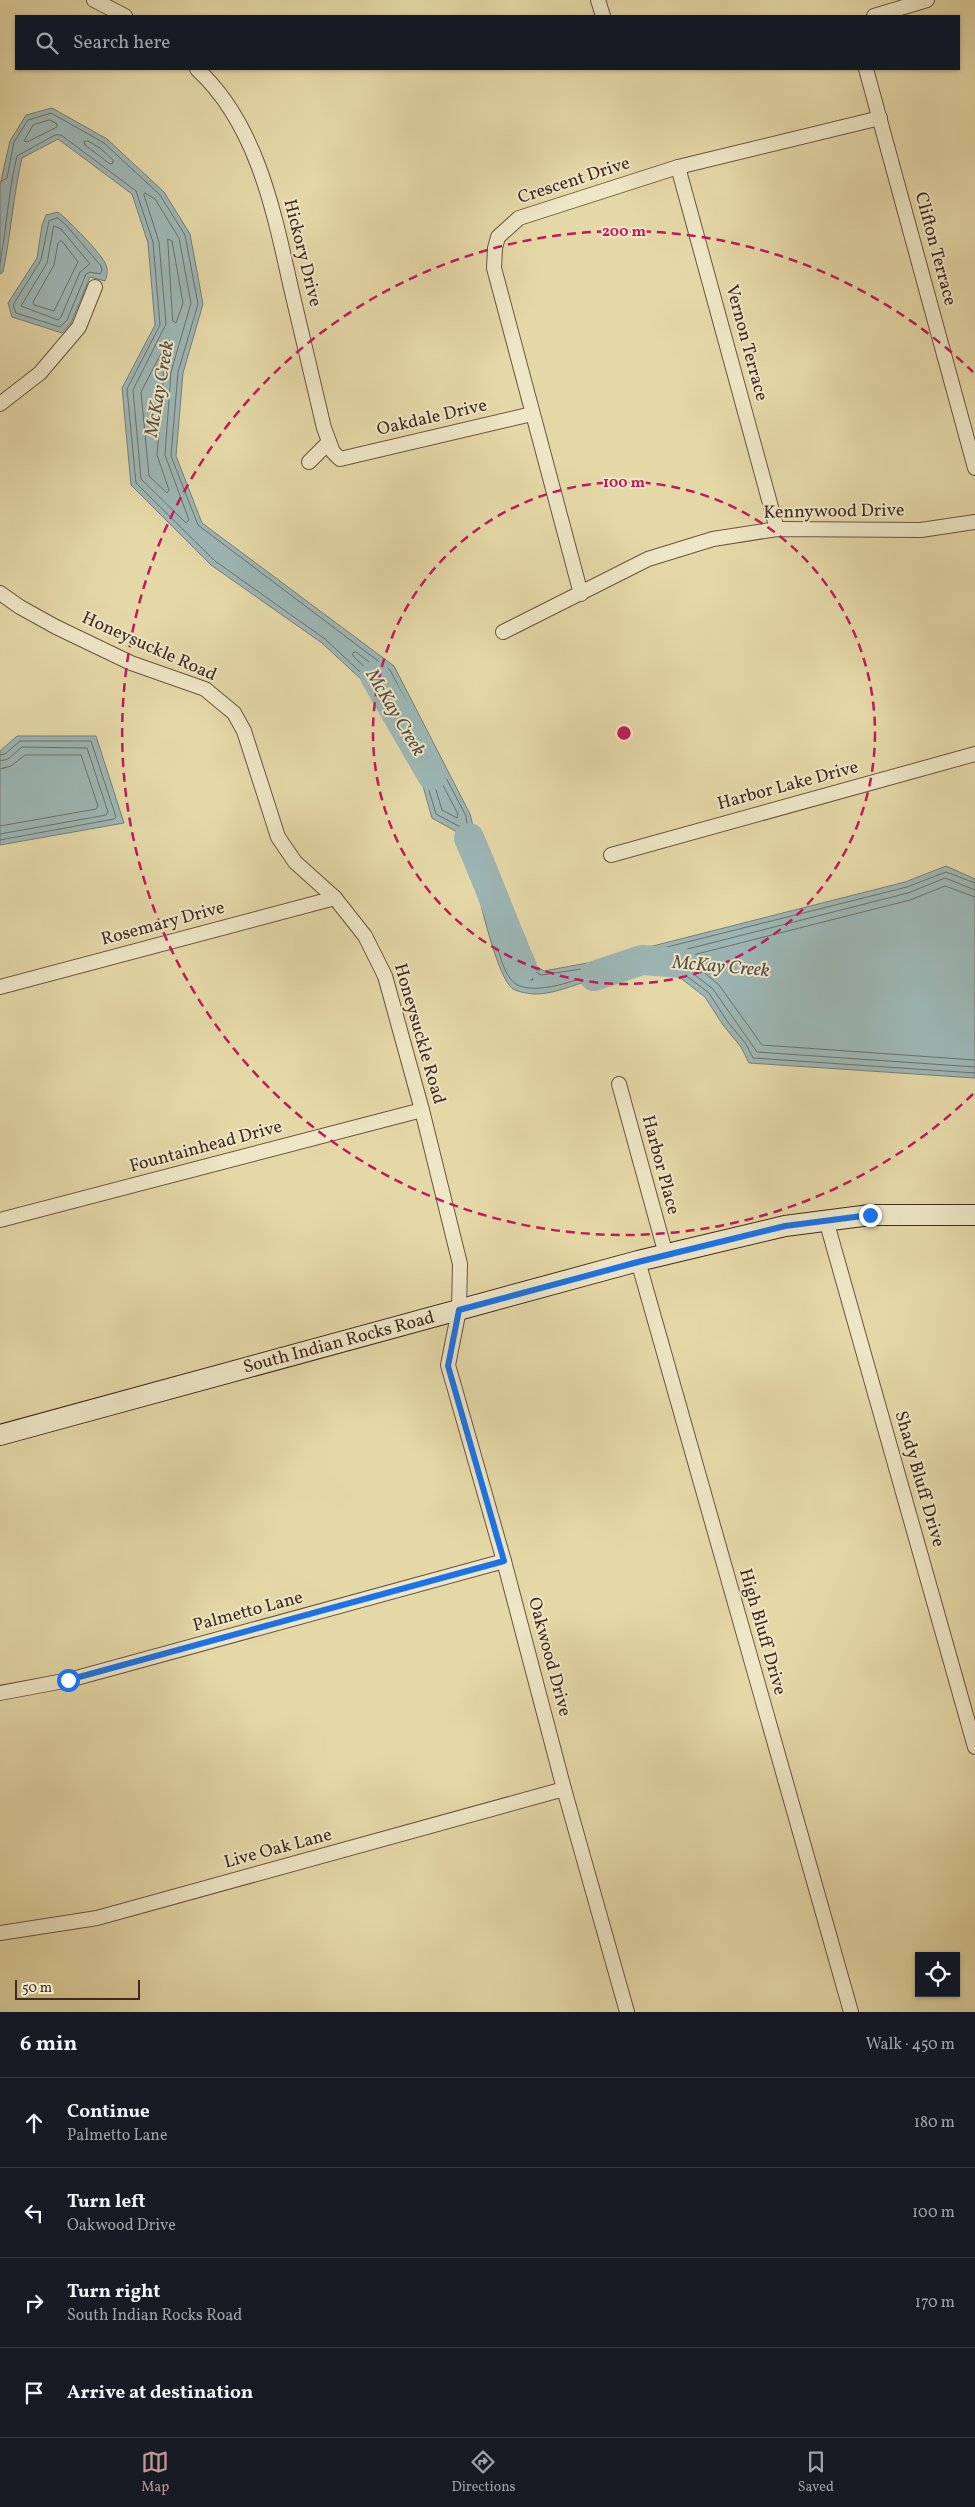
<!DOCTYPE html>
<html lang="en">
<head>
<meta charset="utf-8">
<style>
	body { margin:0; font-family:Vollkorn,serif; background:#20242c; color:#f1f3f6 }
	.controls { position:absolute; right:15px; bottom:15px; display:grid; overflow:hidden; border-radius:0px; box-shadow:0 1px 4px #0004 }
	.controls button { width:45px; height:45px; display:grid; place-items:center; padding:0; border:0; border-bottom:1px solid #363941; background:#171b24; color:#f1f3f6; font:25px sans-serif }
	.scale { position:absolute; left:15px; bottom:12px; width:125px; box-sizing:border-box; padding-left:5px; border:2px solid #3f2921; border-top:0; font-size:14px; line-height:18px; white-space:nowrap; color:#3f2921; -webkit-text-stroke:4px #eee6c6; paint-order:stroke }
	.stop { position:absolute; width:15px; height:15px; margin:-11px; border:4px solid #1a73e8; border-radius:50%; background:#fff }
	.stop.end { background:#1a73e8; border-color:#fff; box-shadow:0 1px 5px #0008 }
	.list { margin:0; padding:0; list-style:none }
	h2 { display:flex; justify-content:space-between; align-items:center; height:65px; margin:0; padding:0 20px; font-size:21px }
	h2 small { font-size:16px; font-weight:400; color:#9ea1a6 }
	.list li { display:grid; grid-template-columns:32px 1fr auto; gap:15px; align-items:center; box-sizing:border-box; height:90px; padding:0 20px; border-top:1px solid #363941 }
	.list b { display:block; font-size:19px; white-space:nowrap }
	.list p { margin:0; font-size:16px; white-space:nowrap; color:#9ea1a6 }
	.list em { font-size:16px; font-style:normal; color:#9ea1a6 }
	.icon { flex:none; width:28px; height:28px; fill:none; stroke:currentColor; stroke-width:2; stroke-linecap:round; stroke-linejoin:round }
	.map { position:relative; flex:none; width:975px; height:2012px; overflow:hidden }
	.search { position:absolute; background:#171b24; box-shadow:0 1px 4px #0004; left:15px; right:15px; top:15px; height:55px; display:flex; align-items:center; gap:12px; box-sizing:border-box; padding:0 18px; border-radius:0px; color:#9ea1a6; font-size:19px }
	.sheet { height:425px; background:#171b24 }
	nav { display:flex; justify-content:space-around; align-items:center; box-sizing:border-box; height:70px; border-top:1px solid #363941; background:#171b24; font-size:14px; color:#9ea1a6 }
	nav a { display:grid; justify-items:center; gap:2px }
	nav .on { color:#c59692 }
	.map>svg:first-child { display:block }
	.water { fill:#9cb6b4; stroke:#777e79 }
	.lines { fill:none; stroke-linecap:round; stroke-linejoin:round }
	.shore { stroke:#6e706a; stroke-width:1 }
	.river { stroke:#9cb6b4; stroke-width:30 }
	.street-casing { stroke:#685542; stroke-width:16 }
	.secondary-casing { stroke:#3f2921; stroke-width:22 }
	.street { stroke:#eee6c6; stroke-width:14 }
	.secondary { stroke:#eee6c6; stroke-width:20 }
	.route { stroke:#1a73e8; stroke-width:6 }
	.ring { fill:none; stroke:#c2185b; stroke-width:2.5; stroke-dasharray:9 6 }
	.labels { text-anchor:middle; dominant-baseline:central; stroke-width:4; stroke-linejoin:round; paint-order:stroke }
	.street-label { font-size:18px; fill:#3f2921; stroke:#eee6c6 }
	.water-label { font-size:19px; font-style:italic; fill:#564c46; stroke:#eee6c6 }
	.centre { fill:#c2185b; stroke:#eee6c6; stroke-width:2.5 }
	.ring-label { font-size:15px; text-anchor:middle; font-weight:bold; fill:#c2185b; stroke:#eee6c6; stroke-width:4; stroke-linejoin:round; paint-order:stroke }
</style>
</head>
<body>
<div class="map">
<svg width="975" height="2012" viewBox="0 0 975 2012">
	<rect width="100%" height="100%" fill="#e5d8a7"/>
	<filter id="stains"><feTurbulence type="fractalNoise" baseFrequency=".004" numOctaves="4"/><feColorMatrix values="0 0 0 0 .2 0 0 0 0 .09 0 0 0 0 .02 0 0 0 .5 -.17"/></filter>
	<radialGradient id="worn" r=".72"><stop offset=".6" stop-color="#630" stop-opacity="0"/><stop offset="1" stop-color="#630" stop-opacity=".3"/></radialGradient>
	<g class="water">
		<path d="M52 108 107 139 164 192 190 234 203 304 183 373 176 456 202 523 394 666 470 814 493 904 517 954 544 971 598 961 629 952 634 963C612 971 557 995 536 994 530 994 518 992 513 989 494 976 471 863 466 837L432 818 404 719 322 643 211 565 131 485 122 388 155 325 148 243 132 194 58 139 22 158C13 196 11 234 3 272L0 274V185L10 141 26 115Z"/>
		<path d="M58 212C68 220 103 255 106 265 108 270 107 277 105 281L90 277 71 323 62 333 12 317 8 303 37 258 42 225 46 215Z"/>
		<path d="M17 736H96L124 823 0 845V751Z"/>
		<path d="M946 866 975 879V1078L749 1063 741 1047 723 1025 705 997 678 976 647 972 637 950 905 882Z"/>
	</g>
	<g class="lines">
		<g class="shore">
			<path d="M50 120 57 124V127L27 142 24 141 33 125Z"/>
			<path d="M88 141 100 148 113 160V163L110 164 85 145 84 142Z"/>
			<path d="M0 182 7 178 14 142 28 120 51 113 104 143 160 195 185 235 198 304 178 372 171 456 198 525 390 670 466 816 468 831 436 814 407 716 325 639 215 561 136 483 127 389 160 325 153 242 136 191 61 135H55L17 156C8 192 7 227 0 263"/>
			<path d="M145 193 155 199 179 238 191 303 171 372 165 455 189 520 186 523 141 479 133 390 166 324 159 242 144 195Z"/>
			<path d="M58 218 66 225 101 266 102 271 100 274 90 272 86 274 67 320 60 327 16 313 13 305 41 260 49 221Z"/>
			<path d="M54 226 61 229 90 264 80 272 61 317 58 320 21 306 47 263Z"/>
			<path d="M168 239 172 241 183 303 176 323 173 321Z"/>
			<path d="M62 241 78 262 54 311 34 305 33 302 54 265 58 243Z"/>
			<path d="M170 341 171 344 164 371 157 455 169 490 167 493 149 476 141 392 167 342Z"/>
			<path d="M356 652 385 674 390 687 387 688 353 656V653Z"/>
			<path d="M0 755 5 754 20 741H91L116 817 114 819 0 840"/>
			<path d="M0 761 8 759 22 747 87 748 108 812 106 815 0 834"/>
			<path d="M0 769 11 766 25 755H81L98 806 96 809 0 826"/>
			<path d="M433 771 436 772 458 814 457 818 442 810 431 773Z"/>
			<path d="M975 883 946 872 907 887 647 952 645 955 651 967 680 971 709 993 727 1021 746 1044 753 1058 975 1073"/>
			<path d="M975 890 945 878 908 893 656 957 654 959 656 961 682 965 713 989 757 1052 975 1067"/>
			<path d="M975 897 945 886 910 900 689 956 687 958 719 985 762 1045 975 1060"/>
			<path d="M495 925 498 926 513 958 541 975 595 967 598 970C582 980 534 996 516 984 501 974 498 944 493 928Z"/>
			<path d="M514 968 517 967 532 977 533 980 520 979Z"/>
		</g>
		<g class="river">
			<path d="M375 676 432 775"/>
			<path d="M469 838C488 881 503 924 522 967"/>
			<path d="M594 976 642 960 683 963"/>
		</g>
		<g class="street-casing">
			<g id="street">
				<path d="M94 0 125 16"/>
				<path d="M598 0 603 16"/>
				<path d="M874 16 927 0"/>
				<path d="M197 69C257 124 274 212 291 288 302 335 313 382 324 428L333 452 340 459 532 414"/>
				<path d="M866 69 975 468"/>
				<path d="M678 167 777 529"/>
				<path d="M0 404 40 373 79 327 95 287"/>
				<path d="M309 462 329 442"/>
				<path d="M0 593 20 607 56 627 131 663 205 689 234 713 244 731 278 837 295 862 335 898 365 936 385 976 422 1110 460 1264 459 1310 448 1365 504 1561 564 1789 627 2012"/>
				<path d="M581 594 494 268 495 248 498 237 519 218 678 167 880 118"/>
				<path d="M503 632 648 559 713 539 777 529 921 530 975 522"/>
				<path d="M611 855 975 754"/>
				<path d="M0 987 335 898"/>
				<path d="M619 1084 666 1255"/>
				<path d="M0 1220 422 1110"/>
				<path d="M826 1220 975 1747"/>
				<path d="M638 1261 851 2012"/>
				<path d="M0 1693 69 1680 504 1561"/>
				<path d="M0 1933 97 1918 564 1789"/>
			</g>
		</g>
		<g class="secondary-casing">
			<path id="secondary" d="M0 1435 638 1261 785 1226 870 1215H975"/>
		</g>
		<use href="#street" class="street"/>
		<use href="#secondary" class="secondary"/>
	</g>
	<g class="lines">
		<path class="route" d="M68 1680 504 1561 448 1366 459 1310 638 1262 785 1226 870 1215"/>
	</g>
	<g class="ring">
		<circle cx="624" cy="733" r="251"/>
		<path d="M973 1094A502 502 0 1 1 973 372"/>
	</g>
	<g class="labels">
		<g class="street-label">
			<text transform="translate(574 181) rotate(-18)">Crescent Drive</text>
			<text transform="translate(935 249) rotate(75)">Clifton Terrace</text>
			<text transform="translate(302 253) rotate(76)">Hickory Drive</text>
			<text transform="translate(746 343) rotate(75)">Vernon Terrace</text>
			<text transform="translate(432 418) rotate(-13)">Oakdale Drive</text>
			<text transform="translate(834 512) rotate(-1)">Kennywood Drive</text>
			<text transform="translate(149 647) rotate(24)">Honeysuckle Road</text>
			<text transform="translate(788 786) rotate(-15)">Harbor Lake Drive</text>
			<text transform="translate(163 924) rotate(-15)">Rosemary Drive</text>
			<text transform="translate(419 1034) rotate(74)">Honeysuckle Road</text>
			<text transform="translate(206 1147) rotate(-15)">Fountainhead Drive</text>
			<text transform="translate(660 1165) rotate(75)">Harbor Place</text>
			<text transform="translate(339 1343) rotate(-15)">South Indian Rocks Road</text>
			<text transform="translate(919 1479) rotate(74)">Shady Bluff Drive</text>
			<text transform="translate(248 1612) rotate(-15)">Palmetto Lane</text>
			<text transform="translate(762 1632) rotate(74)">High Bluff Drive</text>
			<text transform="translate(549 1657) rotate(75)">Oakwood Drive</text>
			<text transform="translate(278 1849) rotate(-15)">Live Oak Lane</text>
		</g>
		<g class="water-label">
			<text transform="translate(160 389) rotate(-80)">McKay Creek</text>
			<text transform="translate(395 713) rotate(59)">McKay Creek</text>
			<text transform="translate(721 967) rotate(5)">McKay Creek</text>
		</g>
	</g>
	<circle cx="624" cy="733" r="8" class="centre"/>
	<g class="ring-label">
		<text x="624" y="236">200 m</text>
		<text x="624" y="487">100 m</text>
	</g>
	<rect width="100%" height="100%" filter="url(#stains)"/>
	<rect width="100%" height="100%" fill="url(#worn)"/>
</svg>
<div class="controls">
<button><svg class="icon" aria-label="locate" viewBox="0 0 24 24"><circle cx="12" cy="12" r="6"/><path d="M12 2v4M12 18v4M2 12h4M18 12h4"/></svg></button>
</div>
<div class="scale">50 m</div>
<div class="stop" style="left:68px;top:1680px"></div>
<div class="stop end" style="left:870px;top:1215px"></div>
<div class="search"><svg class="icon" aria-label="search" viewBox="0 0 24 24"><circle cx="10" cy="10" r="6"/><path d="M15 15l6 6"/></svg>Search here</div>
</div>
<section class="sheet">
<h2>6 min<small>Walk · 450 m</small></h2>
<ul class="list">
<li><svg class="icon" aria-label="ahead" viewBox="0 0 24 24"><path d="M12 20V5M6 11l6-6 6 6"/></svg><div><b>Continue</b><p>Palmetto Lane</p></div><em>180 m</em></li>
<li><svg class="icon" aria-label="left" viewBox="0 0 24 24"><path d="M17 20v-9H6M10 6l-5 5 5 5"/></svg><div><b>Turn left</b><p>Oakwood Drive</p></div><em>100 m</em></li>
<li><svg class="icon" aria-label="right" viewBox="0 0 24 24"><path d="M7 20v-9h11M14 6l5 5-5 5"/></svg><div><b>Turn right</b><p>South Indian Rocks Road</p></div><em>170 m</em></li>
<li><svg class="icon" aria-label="arrive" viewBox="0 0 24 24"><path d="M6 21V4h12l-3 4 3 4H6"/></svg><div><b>Arrive at destination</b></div></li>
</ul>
</section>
<nav>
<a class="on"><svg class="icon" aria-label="map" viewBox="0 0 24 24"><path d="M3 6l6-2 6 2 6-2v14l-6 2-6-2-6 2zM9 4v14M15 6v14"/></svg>Map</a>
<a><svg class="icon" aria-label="directions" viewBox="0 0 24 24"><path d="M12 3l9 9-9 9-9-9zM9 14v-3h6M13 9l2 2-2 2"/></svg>Directions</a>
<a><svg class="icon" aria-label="saved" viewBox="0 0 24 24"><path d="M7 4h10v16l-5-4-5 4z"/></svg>Saved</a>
</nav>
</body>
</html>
